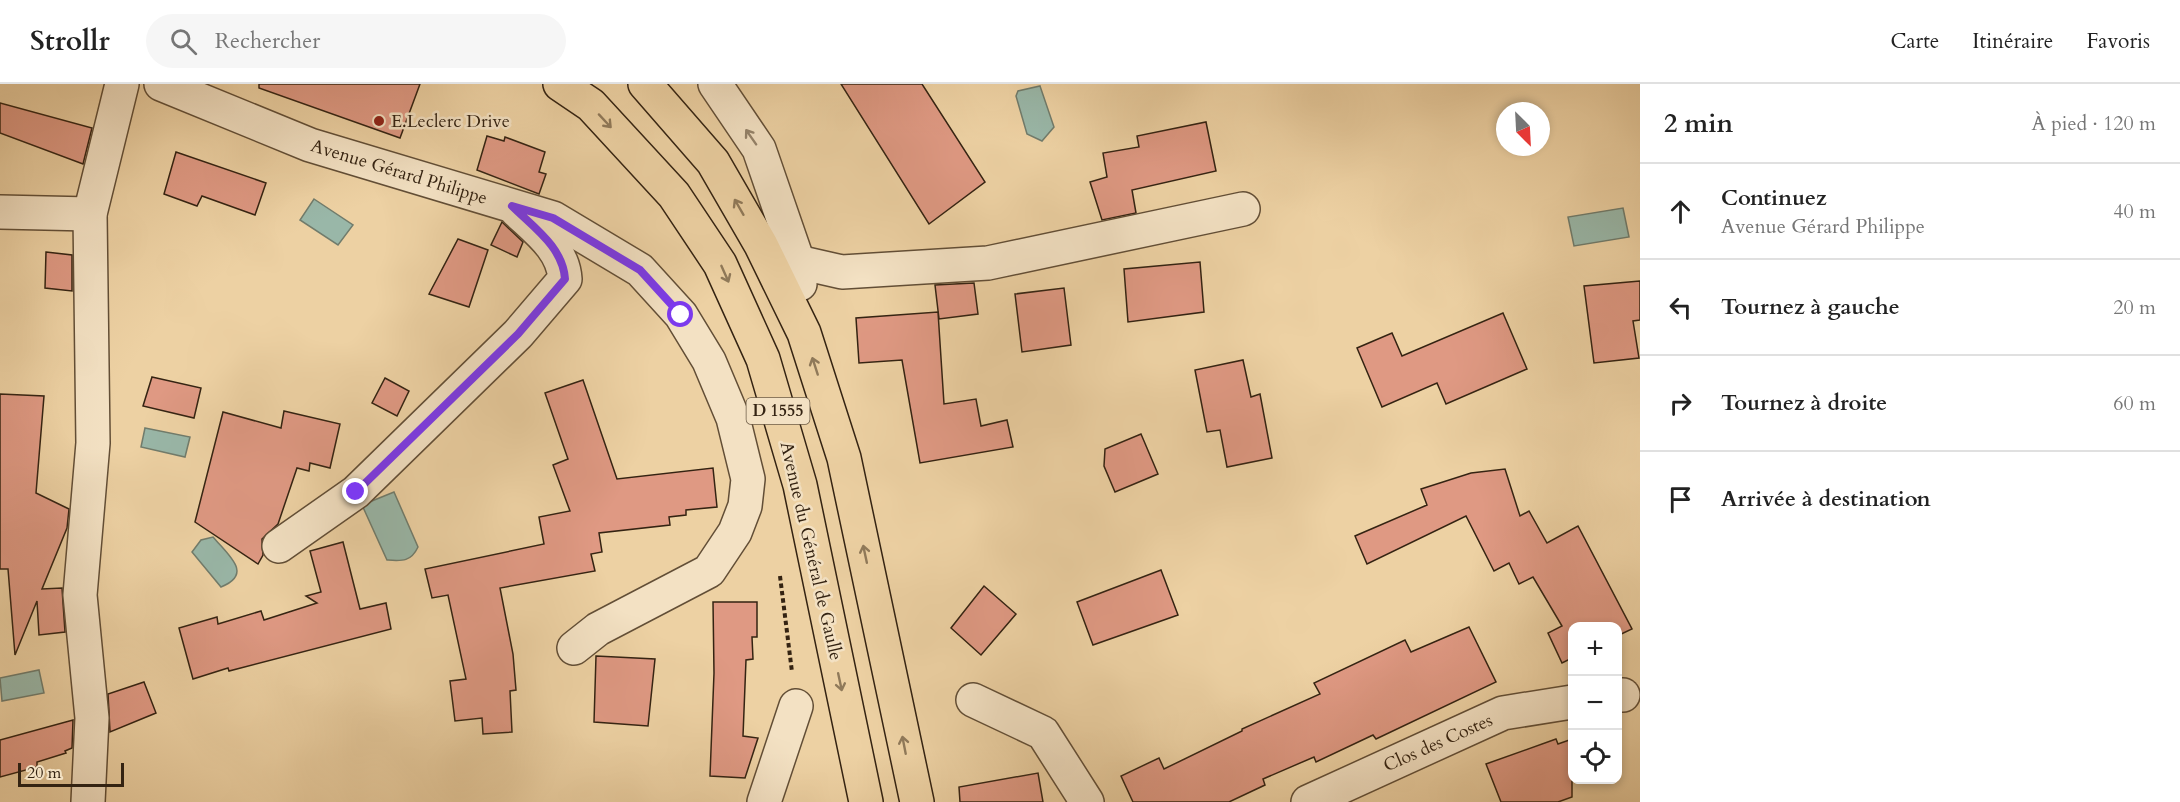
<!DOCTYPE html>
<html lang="fr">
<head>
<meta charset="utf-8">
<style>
	body { margin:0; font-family:Cardo,serif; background:#f6f6f6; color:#222 }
	.controls { position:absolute; right:18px; bottom:18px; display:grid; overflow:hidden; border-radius:12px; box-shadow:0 3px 9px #0003 }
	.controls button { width:54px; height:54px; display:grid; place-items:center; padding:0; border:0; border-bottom:2px solid #e0e0e0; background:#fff; color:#222; font:30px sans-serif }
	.compass { position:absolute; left:1496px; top:18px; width:54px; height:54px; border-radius:50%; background:#fff; box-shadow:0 3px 9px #0003; rotate:156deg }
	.scale { position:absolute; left:18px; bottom:15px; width:106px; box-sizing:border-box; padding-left:6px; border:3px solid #342312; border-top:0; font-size:16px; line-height:21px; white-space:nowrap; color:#342312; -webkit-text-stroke:4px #f3e1c3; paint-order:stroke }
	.stop { position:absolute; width:18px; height:18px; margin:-14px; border:4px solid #7c3aed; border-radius:50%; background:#fff }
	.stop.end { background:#7c3aed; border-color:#fff; box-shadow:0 2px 6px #0008 }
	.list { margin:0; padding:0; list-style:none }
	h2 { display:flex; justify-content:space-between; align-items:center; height:78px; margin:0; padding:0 24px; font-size:26px }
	h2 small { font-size:20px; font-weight:400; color:#767676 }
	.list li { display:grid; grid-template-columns:39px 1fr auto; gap:18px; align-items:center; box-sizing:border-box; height:96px; padding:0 24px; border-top:2px solid #e0e0e0 }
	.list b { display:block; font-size:22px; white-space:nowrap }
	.list p { margin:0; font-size:20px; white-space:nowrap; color:#767676 }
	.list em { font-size:20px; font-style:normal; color:#767676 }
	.icon { flex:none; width:33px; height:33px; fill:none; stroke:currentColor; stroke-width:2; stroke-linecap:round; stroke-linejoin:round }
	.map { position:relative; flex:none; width:1640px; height:718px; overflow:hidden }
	header { display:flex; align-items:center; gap:36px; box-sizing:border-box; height:84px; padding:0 30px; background:#fff; border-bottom:2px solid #e0e0e0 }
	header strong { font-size:28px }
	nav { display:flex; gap:33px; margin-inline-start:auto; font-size:21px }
	.search { width:420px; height:54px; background:#f6f6f6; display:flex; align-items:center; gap:15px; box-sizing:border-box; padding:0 21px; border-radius:33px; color:#767676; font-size:22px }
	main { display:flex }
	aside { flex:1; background:#fff }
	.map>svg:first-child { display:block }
	.water { fill:#99b7a8; stroke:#717c6c; stroke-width:1.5 }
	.building { fill:#df9983; stroke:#342312; stroke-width:1.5 }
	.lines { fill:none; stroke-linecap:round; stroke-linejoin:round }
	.minor-casing { stroke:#624e36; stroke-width:36 }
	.primary-casing { stroke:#342312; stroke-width:36 }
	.path { stroke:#342312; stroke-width:4; stroke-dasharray:4.5 3; stroke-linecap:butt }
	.minor { stroke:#f3e1c3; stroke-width:33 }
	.primary { stroke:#edd1a3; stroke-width:33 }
	.oneway { stroke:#907a5a }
	.oneway2 { stroke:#94826a }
	.route { stroke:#7c3aed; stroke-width:8 }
	.poi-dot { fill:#8f2418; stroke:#f3e1c3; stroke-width:2 }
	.labels { text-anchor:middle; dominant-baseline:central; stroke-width:5; stroke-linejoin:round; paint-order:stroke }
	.shield { fill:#f3e1c3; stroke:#6d5c47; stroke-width:1.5 }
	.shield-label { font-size:16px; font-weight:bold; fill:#342312 }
	.poi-label { font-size:18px; fill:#342312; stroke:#f3e1c3; text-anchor:start }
	.street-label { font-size:18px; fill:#342312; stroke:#f3e1c3 }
</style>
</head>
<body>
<header>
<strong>Strollr</strong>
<div class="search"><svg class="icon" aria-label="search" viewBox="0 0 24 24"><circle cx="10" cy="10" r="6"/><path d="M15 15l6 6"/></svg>Rechercher</div>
<nav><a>Carte</a><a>Itinéraire</a><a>Favoris</a></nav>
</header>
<main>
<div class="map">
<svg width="1640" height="718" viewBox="0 0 1640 718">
	<rect width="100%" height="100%" fill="#edd1a3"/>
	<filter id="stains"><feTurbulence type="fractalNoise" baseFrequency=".00333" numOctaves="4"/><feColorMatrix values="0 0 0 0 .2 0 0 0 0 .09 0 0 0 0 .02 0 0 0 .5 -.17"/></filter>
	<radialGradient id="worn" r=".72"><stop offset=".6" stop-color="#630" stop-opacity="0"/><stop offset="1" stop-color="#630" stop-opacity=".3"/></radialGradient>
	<g class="water">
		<path d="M1040 2 1054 43 1042 57 1027 50 1016 12 1018 7Z"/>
		<path d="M314 115 353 141 338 161 300 136Z"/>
		<path d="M1623 124 1629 153 1574 162 1568 133Z"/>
		<path d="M145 344 190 353 185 373 141 363Z"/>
		<path d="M394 408 418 463C411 478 402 477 387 476L362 421Z"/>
		<path d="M213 453C228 471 254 490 221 503L192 468 201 456Z"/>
		<path d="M39 586 44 609 2 617 0 594Z"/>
	</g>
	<g class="building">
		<path d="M259 0H420L400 54 259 4Z"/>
		<path d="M841 0H922L985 98 929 140Z"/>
		<path d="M0 19 92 44 83 80 0 49Z"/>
		<path d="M1206 38 1216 87 1132 106 1136 129 1102 136 1090 98 1107 93 1103 69 1139 63 1137 52Z"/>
		<path d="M487 52 504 57 505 53 545 68 539 88 546 90 539 110 477 86Z"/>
		<path d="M176 68 266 99 255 131 202 112 197 122 164 110Z"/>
		<path d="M502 138 523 158 517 173 491 161Z"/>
		<path d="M458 155 488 166 469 223 429 210Z"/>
		<path d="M46 168 72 171V207L45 204Z"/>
		<path d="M1200 178 1204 228 1128 238 1124 185Z"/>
		<path d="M1640 197V236L1633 237 1639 274 1594 279 1584 202Z"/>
		<path d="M974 199 978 230 939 235 935 201Z"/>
		<path d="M1064 204 1071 261 1022 268 1015 210Z"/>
		<path d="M938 228 944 320 976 315 981 342 1007 336 1013 363 920 379 902 276 859 279 856 234Z"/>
		<path d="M1503 229 1527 285 1446 320 1437 299 1382 323 1357 264 1392 249 1402 272Z"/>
		<path d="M1243 276 1251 313 1260 310 1272 374 1227 383 1220 346 1207 348 1195 286Z"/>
		<path d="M152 293 201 304 194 334 143 322Z"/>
		<path d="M385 294 409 307 397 332 372 319Z"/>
		<path d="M583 296 617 395 713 384 717 423 686 426V431L669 433 670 441 599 449 602 468 591 470 595 487 500 504 513 570 516 606 510 607 512 648 483 650 482 634 455 637 450 597 466 595 448 511 432 514 425 485 544 460 539 433 570 427 553 381 568 375 545 309Z"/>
		<path d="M0 310 44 312 36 409 69 425 67 444 42 505 62 504 65 548 39 551 37 517 15 571 8 485H0Z"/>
		<path d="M284 327 340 340 330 384 310 379 309 387 297 384 278 440 262 455 263 471 258 480 195 438 223 328 281 344Z"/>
		<path d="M1141 350 1158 390 1115 408 1104 382 1105 365Z"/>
		<path d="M1505 385 1520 432 1529 427 1547 459 1578 442 1632 545 1617 552V543H1572V574L1562 579 1548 549 1562 542 1533 493 1519 500 1509 479 1494 487 1466 432 1367 480 1355 452 1427 421 1421 405 1471 389Z"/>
		<path d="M343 458 360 525 386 519 391 545 229 587 228 584 193 595 179 544 217 533 218 540 261 527 264 536 317 519 306 512 321 508 310 467Z"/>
		<path d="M1161 486 1178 531 1093 561 1077 518Z"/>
		<path d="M984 502 1016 530 981 571 951 544Z"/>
		<path d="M713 518H757V553H752L753 575 746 576 743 652 758 654 745 694 710 692 714 589Z"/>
		<path d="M1469 543 1496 598 1376 655 1373 651 1316 678 1314 673 1263 695 1265 701 1229 718H1133L1121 692 1159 674 1164 685 1242 647V645L1320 610 1314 599 1405 556 1411 568Z"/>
		<path d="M596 572 655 575 648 642 594 638Z"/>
		<path d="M144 598 156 629 110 648 108 610Z"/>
		<path d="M73 636 72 664 65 667 66 669 37 678V683L0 693V656Z"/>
		<path d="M1556 655 1558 660 1572 655V713L1558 718H1501L1486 680Z"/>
		<path d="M1038 689 1043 718H960L959 703Z"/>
	</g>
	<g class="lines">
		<g class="minor-casing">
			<g id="minor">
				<path d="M161 0 310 61 553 134 640 186 681 231 709 277 733 334 748 395 745 422 735 448 709 487 598 545 574 564"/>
				<path d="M715 0 759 65 798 178 800 200"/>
				<path d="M0 128 90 130"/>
				<path d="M798 178 842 188 988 179 1243 125"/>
				<path d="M279 462 356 408 518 250 565 195C563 165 538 147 517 127"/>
				<path d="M1618 611H1623"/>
				<path d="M973 616 1043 649 1087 718"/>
				<path d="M88 718 92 634 80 511 93 359 90 130 122 0"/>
				<path d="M764 718 796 622"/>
				<path d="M1308 718 1503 629 1572 618"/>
			</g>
		</g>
		<g class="primary-casing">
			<g id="primary">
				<path d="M560 0 591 21 674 111 720 180 763 275 800 401 866 718"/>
				<path d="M645 0 713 78 761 161 804 249 844 374 917 718"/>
			</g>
		</g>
		<path class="path" d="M780 492 792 588"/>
		<use href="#minor" class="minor"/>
		<use href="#primary" class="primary"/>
	</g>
	<defs><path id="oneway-shaft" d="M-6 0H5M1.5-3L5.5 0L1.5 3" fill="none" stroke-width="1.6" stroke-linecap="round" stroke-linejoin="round" transform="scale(1.5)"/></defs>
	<g class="oneway">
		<use href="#oneway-shaft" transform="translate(605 37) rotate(47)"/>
		<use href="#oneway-shaft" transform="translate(739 123) rotate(-120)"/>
		<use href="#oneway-shaft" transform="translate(725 190) rotate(66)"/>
		<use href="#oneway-shaft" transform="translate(815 282) rotate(-108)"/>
		<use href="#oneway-shaft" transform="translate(865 470) rotate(-102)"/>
		<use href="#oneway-shaft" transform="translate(840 598) rotate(78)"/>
		<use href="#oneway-shaft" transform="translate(904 661) rotate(-101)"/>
	</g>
	<use class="oneway2" href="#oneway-shaft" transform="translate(751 53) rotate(-125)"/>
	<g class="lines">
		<path class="route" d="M356 408 518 250 565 195C563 163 533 143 512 122L553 134 640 186 681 231"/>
	</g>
	<circle class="poi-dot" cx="379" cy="37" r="6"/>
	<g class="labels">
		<rect class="shield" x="746.5" y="314" width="63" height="26" rx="4.5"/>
		<g class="shield-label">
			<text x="778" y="327">D 1555</text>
		</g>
		<g class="poi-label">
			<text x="391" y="37">E.Leclerc Drive</text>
		</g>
		<g class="street-label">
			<text transform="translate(399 88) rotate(17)">Avenue Gérard Philippe</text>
			<text transform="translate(811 467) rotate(77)">Avenue du Général de Gaulle</text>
			<text transform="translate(1438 659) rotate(-24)">Clos des Costes</text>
		</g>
	</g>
	<rect width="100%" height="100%" filter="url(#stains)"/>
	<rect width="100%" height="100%" fill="url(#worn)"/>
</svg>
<div class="controls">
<button>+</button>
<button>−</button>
<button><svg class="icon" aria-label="locate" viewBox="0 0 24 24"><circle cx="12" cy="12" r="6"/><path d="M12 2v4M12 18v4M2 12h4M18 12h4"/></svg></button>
</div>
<svg class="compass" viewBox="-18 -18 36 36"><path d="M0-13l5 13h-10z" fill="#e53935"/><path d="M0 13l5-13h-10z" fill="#767676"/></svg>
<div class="scale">20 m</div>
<div class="stop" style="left:681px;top:231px"></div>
<div class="stop end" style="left:356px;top:408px"></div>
</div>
<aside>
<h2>2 min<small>À pied · 120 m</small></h2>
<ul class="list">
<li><svg class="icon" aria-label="ahead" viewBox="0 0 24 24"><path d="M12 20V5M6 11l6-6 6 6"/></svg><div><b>Continuez</b><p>Avenue Gérard Philippe</p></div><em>40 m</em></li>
<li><svg class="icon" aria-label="left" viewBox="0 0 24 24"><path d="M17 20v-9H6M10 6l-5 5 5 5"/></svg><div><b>Tournez à gauche</b></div><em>20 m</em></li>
<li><svg class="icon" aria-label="right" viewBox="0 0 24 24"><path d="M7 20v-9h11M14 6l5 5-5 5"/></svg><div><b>Tournez à droite</b></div><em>60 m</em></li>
<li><svg class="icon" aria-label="arrive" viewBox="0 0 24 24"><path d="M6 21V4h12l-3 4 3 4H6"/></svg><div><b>Arrivée à destination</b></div></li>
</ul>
</aside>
</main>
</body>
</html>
